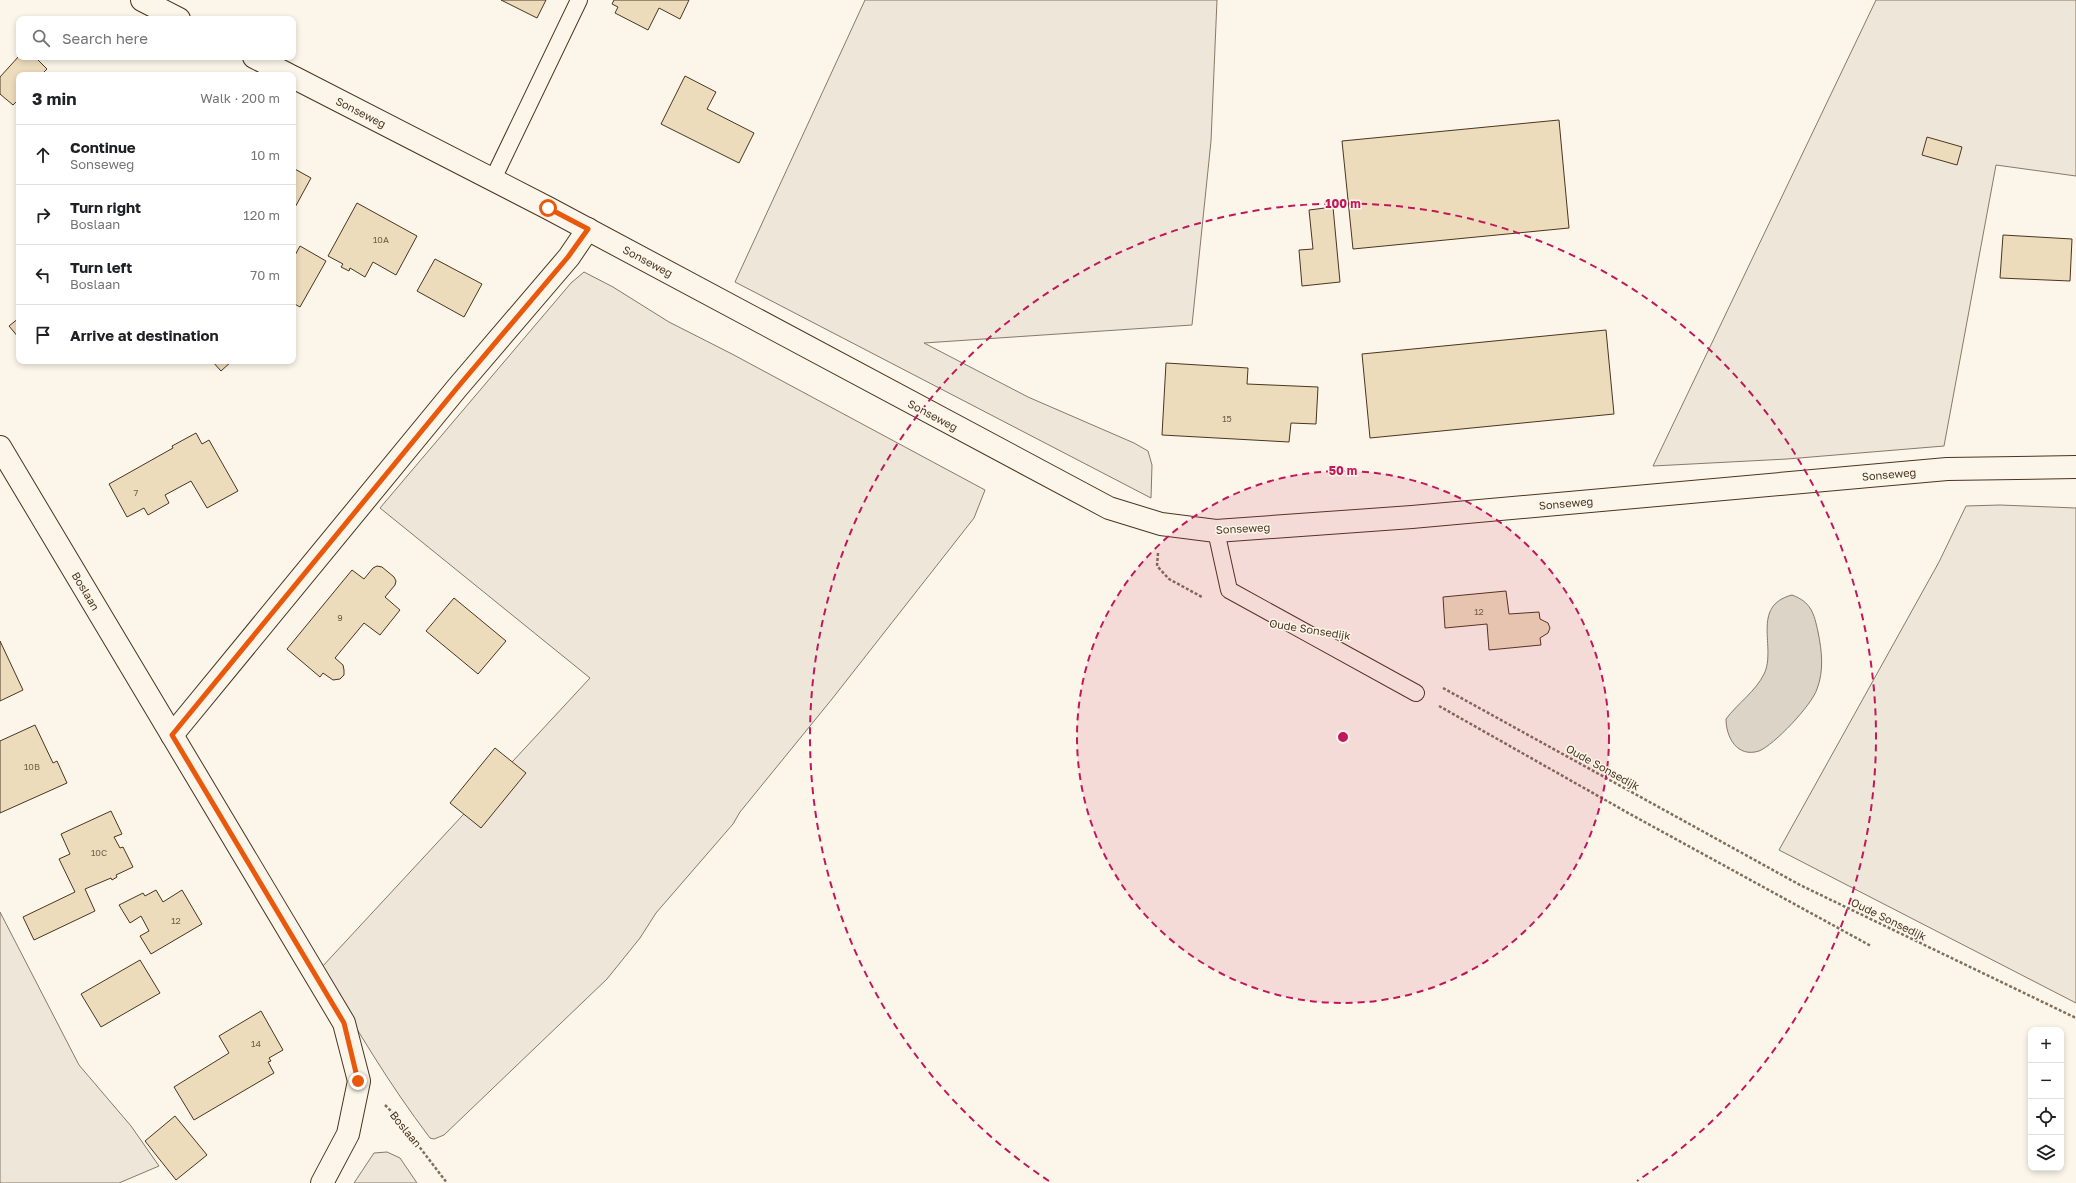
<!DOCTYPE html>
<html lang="en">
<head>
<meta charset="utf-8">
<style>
	body { margin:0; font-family:"Golos Text",sans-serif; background:#f6f6f6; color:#202124 }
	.controls { position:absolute; right:12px; bottom:12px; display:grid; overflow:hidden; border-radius:8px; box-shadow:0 2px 6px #0003 }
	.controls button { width:36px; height:36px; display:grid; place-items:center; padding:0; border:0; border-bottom:1px solid #e0e0e0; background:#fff; color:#202124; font:20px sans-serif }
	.stop { position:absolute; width:12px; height:12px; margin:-9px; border:3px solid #ea580c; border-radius:50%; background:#fff }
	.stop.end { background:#ea580c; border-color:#fff; box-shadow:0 1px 4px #0008 }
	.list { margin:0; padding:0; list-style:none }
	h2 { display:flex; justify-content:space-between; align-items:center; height:52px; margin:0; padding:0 16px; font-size:17px }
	h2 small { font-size:13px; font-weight:400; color:#757577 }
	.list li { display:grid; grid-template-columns:26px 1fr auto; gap:12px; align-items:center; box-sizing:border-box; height:60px; padding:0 16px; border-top:1px solid #e0e0e0 }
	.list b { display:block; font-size:15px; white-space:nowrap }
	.list p { margin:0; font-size:13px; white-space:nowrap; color:#757577 }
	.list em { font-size:13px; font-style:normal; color:#757577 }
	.icon { flex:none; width:22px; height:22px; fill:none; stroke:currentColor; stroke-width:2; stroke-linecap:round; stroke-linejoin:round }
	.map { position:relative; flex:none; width:2076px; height:1183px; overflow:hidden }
	.search { position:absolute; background:#fff; box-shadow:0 2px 6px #0003; left:16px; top:16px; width:280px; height:44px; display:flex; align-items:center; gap:10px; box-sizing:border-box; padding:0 14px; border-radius:8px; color:#757577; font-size:15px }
	.panel { position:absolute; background:#fff; box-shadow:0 2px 6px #0003; left:16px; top:72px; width:280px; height:292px; border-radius:8px }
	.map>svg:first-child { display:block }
	.green { fill:#ede6d9; stroke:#887966 }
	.water { fill:#dcd4c6; stroke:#887966 }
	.building { fill:#ecdcbc; stroke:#4a3520 }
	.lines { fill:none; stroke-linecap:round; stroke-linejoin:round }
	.lane-casing { stroke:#4a3520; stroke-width:18 }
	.street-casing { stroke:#4a3520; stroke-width:24 }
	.secondary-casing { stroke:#4a3520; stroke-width:24 }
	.path { stroke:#7f6f5c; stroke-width:2.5; stroke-dasharray:3 2; stroke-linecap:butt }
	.lane { stroke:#fbf6e9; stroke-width:16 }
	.street { stroke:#fbf6e9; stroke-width:22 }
	.secondary { stroke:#fbf6e9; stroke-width:22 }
	.route { stroke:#ea580c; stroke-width:5 }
	.ring { fill:none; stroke:#c2185b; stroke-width:2; stroke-dasharray:7 5 }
	.labels { text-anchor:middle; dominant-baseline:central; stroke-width:3; stroke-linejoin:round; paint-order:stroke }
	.number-label { font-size:9px; fill:#725f47 }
	.street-label { font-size:11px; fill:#4a3520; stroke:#fbf6e9 }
	.centre { fill:#c2185b; stroke:#fbf6e9; stroke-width:2 }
	.ring-label { font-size:12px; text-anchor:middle; font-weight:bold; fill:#c2185b; stroke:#fbf6e9; stroke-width:3; stroke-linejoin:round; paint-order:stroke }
</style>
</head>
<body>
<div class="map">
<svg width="2076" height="1183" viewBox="0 0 2076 1183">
	<rect width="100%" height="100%" fill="#fbf6e9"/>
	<g class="green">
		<path d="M865 0H1217L1211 141 1192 325 924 343 1028 397 1134 443 1148 451 1152 465 1151 498 735 282Z"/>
		<path d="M1876 0H2076V176L1996 165 1944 446 1787 459 1653 466Z"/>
		<path d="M584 272 613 287 669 322 732 354 985 490 974 518 832 699 740 812 733 824 656 913 640 938 607 979 444 1135 434 1139 430 1138C389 1084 355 1027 321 968L590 678 380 508 571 283Z"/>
		<path d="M2000 505 2076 508V1003L1779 850 1939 562 1966 506Z"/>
		<path d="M0 912 79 1065 131 1126 159 1166 119 1183H0Z"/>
		<path d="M387 1152 400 1158 417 1183H354L374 1153Z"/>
	</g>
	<path class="water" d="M1792 595C1811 602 1814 613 1818 632 1822 651 1824 671 1817 689 1812 705 1774 745 1759 751 1737 758 1726 737 1726 719 1737 704 1756 691 1764 674 1777 648 1750 606 1792 595Z"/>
	<g class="building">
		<path d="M501 0H546L537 18Z"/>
		<path d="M614 0H689L680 19 659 8 648 30 615 13 618 7 612 4Z"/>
		<path d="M19 56 35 57 47 69 41 75H19V99L13 105 0 94V77Z"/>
		<path d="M685 76 716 92 707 109 754 133 739 163 661 124Z"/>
		<path d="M1559 120 1569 228 1353 249 1342 141Z"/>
		<path d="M1927 137 1962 147 1957 165 1922 155Z"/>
		<path d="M293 168 311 178 293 211Z"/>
		<path d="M357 203 417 236 396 275 373 262 365 277 350 268 349 271 341 267 343 264 328 256Z"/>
		<path d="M1333 207 1340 282 1302 286 1299 250 1313 249 1309 210Z"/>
		<path d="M2003 235 2072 239 2070 281 2000 278Z"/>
		<path d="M300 246 326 261 300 307 293 303V259Z"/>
		<path d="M435 259 482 284 464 317 417 291Z"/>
		<path d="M19 318V338L9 326Z"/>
		<path d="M1606 330 1614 414 1370 438 1362 354Z"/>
		<path d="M212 361H232L221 371Z"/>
		<path d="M1166 363 1248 368 1247 384 1318 387 1316 424 1291 423 1289 442 1162 435Z"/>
		<path d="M196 433 202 444 209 440 238 491 207 508 191 481 165 495 169 503 148 515 144 508 127 517 109 484 173 448 172 446Z"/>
		<path d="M377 566 382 567 394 577 396 581 395 585 385 597 400 610 380 635 364 623 335 658 343 665 344 670V675L340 679 333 680 323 673 320 677 287 649 352 570 364 579 373 568Z"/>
		<path d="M1506 591 1509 614 1539 612 1540 619 1548 623 1550 628 1548 633 1540 638 1541 645 1489 650 1487 624 1445 628 1443 597Z"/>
		<path d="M454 598 506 641 478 674 426 631Z"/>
		<path d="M0 641 23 690 0 701Z"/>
		<path d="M35 725 53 763 57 761 67 783 0 813V741Z"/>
		<path d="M495 748 526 773 481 828 450 803Z"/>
		<path d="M111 811 122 834 114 837 120 848 123 847 133 867 116 875 117 877 112 880 111 878 85 889 95 911 34 940 23 917 75 892 59 859 70 854 61 834Z"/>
		<path d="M156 890 163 902 182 890 202 924 151 954 140 936 149 931 141 916 130 923 119 905 143 893 145 896Z"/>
		<path d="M140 960 160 993 101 1027 81 994Z"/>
		<path d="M261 1011 283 1050 269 1058 271 1061 268 1062 274 1073 194 1120 174 1087 229 1053 219 1036Z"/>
		<path d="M175 1116 207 1155 176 1180 145 1141Z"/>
	</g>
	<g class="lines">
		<g class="lane-casing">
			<g id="lane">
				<path d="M493 179 579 0"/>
				<path d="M1216 531 1229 590 1416 693"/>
			</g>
		</g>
		<g class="street-casing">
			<g id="street">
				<path d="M0 447 344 1023 359 1081 348 1134 322 1183"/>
				<path d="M172 735 457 388 569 257 588 229"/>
			</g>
		</g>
		<g class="secondary-casing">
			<g id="secondary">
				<path d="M142 0 179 19"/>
				<path d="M254 57 289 75"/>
				<path d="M293 77 548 208 1109 508 1161 524 1216 531 1412 517 1947 469 2076 467"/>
			</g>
		</g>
		<g class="path">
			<path d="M1158 553 1157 566 1169 579 1202 597"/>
			<path d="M1443 688 1800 885 2076 1018"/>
			<path d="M1439 706 1630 814 1871 946"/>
			<path d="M385 1105 395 1115 447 1183"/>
		</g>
		<use href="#lane" class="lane"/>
		<use href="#street" class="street"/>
		<use href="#secondary" class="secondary"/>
	</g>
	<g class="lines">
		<path class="route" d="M358 1081 344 1023 172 735 457 388 568 257 588 229 548 208"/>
	</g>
	<circle cx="1343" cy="737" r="266" fill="#c2185b" fill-opacity=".12"/>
	<g class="ring">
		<circle cx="1343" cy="737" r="266"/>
		<path d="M1049 1181A533 533 0 1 1 1637 1181"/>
	</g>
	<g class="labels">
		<g class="number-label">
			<text x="381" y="239">10A</text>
			<text x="1227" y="418">15</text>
			<text x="136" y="492">7</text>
			<text x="1479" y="611">12</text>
			<text x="340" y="617">9</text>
			<text x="32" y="766">10B</text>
			<text x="99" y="852">10C</text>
			<text x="176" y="920">12</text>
			<text x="256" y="1043">14</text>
		</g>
		<g class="street-label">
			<text transform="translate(361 112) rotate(27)">Sonseweg</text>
			<text transform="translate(648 261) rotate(28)">Sonseweg</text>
			<text transform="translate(933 415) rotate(28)">Sonseweg</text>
			<text transform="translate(1889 474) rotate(-5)">Sonseweg</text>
			<text transform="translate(1566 503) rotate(-5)">Sonseweg</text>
			<text transform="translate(1243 528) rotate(-3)">Sonseweg</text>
			<text transform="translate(86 591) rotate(59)">Boslaan</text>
			<text transform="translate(1310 629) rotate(9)">Oude Sonsedijk</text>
			<text transform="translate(1603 767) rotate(29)">Oude Sonsedijk</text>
			<text transform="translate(1889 919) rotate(26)">Oude Sonsedijk</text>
			<text transform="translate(406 1129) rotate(51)">Boslaan</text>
		</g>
	</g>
	<circle cx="1343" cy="737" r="6" class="centre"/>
	<g class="ring-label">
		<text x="1343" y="208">100 m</text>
		<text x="1343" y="475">50 m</text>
	</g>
</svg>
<div class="controls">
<button>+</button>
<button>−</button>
<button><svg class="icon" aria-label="locate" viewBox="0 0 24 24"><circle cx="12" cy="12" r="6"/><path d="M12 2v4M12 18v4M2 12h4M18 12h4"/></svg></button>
<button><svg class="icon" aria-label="layers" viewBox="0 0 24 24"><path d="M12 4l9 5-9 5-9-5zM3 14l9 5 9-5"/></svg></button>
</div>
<div class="stop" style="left:548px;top:208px"></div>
<div class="stop end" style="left:358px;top:1081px"></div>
<div class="search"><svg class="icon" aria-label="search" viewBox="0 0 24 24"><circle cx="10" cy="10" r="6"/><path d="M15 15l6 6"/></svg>Search here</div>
<section class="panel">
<h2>3 min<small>Walk · 200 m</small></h2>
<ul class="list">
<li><svg class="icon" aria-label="ahead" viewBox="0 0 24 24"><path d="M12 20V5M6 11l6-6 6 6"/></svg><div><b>Continue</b><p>Sonseweg</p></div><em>10 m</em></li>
<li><svg class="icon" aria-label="right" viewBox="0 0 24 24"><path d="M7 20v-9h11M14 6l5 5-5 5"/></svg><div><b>Turn right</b><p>Boslaan</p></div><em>120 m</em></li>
<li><svg class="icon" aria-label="left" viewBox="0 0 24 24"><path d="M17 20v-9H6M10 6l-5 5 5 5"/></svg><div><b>Turn left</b><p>Boslaan</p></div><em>70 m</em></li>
<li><svg class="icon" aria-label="arrive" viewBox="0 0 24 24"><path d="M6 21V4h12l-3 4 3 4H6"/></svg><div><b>Arrive at destination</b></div></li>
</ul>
</section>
</div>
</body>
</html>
